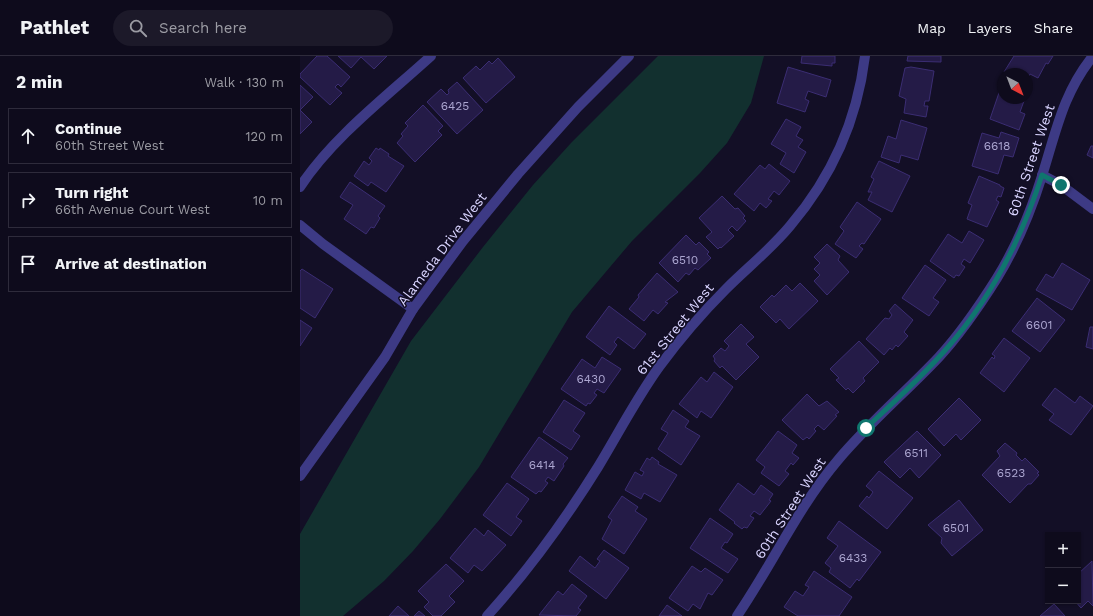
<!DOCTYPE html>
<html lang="en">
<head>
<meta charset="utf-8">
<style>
	body { margin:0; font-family:"Work Sans",sans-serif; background:#1c1929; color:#f1f3f6 }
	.controls { position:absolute; right:12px; bottom:12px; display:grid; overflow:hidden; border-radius:0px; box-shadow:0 1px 3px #0004 }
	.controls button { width:36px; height:36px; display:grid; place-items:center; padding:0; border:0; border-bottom:1px solid #2e2b3b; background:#0e0b1c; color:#f1f3f6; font:20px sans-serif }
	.compass { position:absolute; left:697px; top:12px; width:36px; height:36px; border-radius:50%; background:#0e0b1c; box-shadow:0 1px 3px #0004; rotate:138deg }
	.stop { position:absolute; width:12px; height:12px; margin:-9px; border:3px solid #0f766e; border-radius:50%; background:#fff }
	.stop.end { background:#0f766e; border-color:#fff; box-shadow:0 1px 4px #0008 }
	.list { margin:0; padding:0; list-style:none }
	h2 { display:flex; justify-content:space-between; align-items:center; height:52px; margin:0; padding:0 16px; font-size:17px }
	h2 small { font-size:13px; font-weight:400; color:#9b9ba3 }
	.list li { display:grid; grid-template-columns:26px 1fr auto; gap:12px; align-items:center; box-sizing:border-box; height:56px; margin:0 8px 8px; padding:0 8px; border:1px solid #2e2b3b; border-radius:0px }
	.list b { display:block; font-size:15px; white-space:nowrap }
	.list p { margin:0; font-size:13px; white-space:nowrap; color:#9b9ba3 }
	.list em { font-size:13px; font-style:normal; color:#9b9ba3 }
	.icon { flex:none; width:22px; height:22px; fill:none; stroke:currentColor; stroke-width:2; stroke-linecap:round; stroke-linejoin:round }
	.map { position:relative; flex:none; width:793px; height:560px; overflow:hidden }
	header { display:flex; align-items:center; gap:24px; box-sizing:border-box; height:56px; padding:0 20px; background:#0e0b1c; border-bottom:1px solid #2e2b3b }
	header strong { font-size:19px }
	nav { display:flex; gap:22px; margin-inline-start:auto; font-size:14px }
	.search { width:280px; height:36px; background:#1c1929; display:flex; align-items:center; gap:10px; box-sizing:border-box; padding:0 14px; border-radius:22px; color:#9b9ba3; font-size:15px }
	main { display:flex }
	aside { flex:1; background:#0e0b1c }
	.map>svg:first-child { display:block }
	.green { fill:#12302f }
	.building { fill:#241b47; stroke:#3b2d73 }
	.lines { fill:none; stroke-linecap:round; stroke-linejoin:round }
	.minor { stroke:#3d3a85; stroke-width:10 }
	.route { stroke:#0f766e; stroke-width:5 }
	.labels { text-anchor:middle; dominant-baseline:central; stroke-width:3; stroke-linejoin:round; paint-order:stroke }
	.number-label { font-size:12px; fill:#aca6d1 }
	.street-label { font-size:14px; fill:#d9d4ff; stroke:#130f26 }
</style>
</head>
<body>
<header>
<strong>Pathlet</strong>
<div class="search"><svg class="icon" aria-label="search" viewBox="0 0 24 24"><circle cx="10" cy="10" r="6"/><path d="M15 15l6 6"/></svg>Search here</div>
<nav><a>Map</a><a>Layers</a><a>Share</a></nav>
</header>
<main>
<aside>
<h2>2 min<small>Walk · 130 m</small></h2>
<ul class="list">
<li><svg class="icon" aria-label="ahead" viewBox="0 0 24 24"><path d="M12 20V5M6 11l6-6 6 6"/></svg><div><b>Continue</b><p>60th Street West</p></div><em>120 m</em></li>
<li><svg class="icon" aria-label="right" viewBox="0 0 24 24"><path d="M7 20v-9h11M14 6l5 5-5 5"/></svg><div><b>Turn right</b><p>66th Avenue Court West</p></div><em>10 m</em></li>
<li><svg class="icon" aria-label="arrive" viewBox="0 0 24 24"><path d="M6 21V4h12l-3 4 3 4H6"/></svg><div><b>Arrive at destination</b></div></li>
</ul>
</aside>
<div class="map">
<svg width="793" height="560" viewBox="0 0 793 560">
	<rect width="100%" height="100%" fill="#130f26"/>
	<path class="green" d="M358 0H464L451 47 427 87 400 117 332 185 272 256 179 411 140 463 113 495 84 525 43 560H0V478L111 285 183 191 233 129 271 87Z"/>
	<g class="building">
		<path d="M17 0H27L50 21 41 31 38 28 35 31 42 37 30 49 0 21V18Z"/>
		<path d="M38 0H87L74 13 61 1 51 12Z"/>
		<path d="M502 0H535V7H532V10L501 7Z"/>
		<path d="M608 0H641V6L607 5Z"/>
		<path d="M714 0H753L748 8 746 7 738 22 730 18 727 24V18H707L704 16Z"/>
		<path d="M198 2 215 21 186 47 163 22 176 10 180 14 189 5 192 8Z"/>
		<path d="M488 11 531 24 526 41 508 35 505 43 509 45 505 56 477 47Z"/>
		<path d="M611 11 634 15 629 45H625L624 50H628L626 61 604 57 606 43 599 40 605 12Z"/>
		<path d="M157 26 183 54 157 78 127 46 141 33 147 39 149 37 148 34Z"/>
		<path d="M702 28 703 42H725L720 56 725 58 719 74 690 63Z"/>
		<path d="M0 29 13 41 0 54 12 66 0 78Z"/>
		<path d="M123 49 143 70 138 75 142 79 115 106 97 87 103 80 101 78 108 70 105 67Z"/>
		<path d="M486 63 501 71 496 80 503 84 498 91 506 96 494 117 480 108 486 97 471 88Z"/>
		<path d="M601 64 627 72 618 104 601 99 599 107 581 101 588 80 596 83Z"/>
		<path d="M701 76 719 82 713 101 704 99 698 118 672 110 682 77 699 82Z"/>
		<path d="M791 90H793V102L787 99Z"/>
		<path d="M76 92 79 94 80 92 89 98 88 100 104 110 86 136 71 126 68 130 54 120 64 105 69 109 72 105 69 102Z"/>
		<path d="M579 105 610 120 592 156 568 144 572 136H568L574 123 571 121Z"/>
		<path d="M469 108 490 125 479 139 474 135 468 143 472 145 466 152 460 147 454 155 434 138 460 109 465 113Z"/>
		<path d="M679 120 700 129V130L704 132 701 141 698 140 696 144 699 146 687 171 667 163 672 149 668 147Z"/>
		<path d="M50 126 85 150 78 160 80 162 74 172 71 171 66 178 44 163 53 149 40 141Z"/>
		<path d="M422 140 435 153 438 152 445 160 443 162 446 165 437 175 432 170 428 174 434 180 421 192 420 191 418 193 406 181 412 176 399 162Z"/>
		<path d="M557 146 581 163 564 188 562 187 559 190 563 193 556 202 535 188 544 175 540 171Z"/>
		<path d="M669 175 684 184 670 207 664 203 661 208 665 211 659 220 656 219 654 222 630 205 648 178 662 187Z"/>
		<path d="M386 179 396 189 399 186 409 196 407 198 411 202 398 214 395 212 389 219 386 217 378 226 359 207Z"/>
		<path d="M527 188 540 200 538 204 549 216 527 239 514 225 520 219 514 213 520 207 514 201Z"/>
		<path d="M762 207 790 224 772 254 736 234 746 218 753 222Z"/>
		<path d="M625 209 646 224 633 242 639 246 629 260 602 242Z"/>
		<path d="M2 213 33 233 15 262 0 252V215Z"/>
		<path d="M357 217 378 236 365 246 368 247 358 258 353 254 344 265 329 253 339 241 338 239Z"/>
		<path d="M500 227 518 245 489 273 480 263 476 267 460 251 472 239 474 241 486 229 492 235Z"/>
		<path d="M737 242 765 264 740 296 712 275Z"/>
		<path d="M595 248 613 264 604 276 608 280 598 291 596 289 592 294 590 292 584 299 566 283 585 262 589 263 592 259 589 255Z"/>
		<path d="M309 250 346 278 334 293 318 281 314 286 317 289 310 299 286 281Z"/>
		<path d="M0 264 12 272 0 290Z"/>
		<path d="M441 268 454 281 446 288 459 301 436 324 422 310 420 312 414 305 415 303 413 300 421 292 425 295 429 290 424 285Z"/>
		<path d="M790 271H793V293L786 291Z"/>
		<path d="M704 282 730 302 704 336 680 317 692 301 694 303 695 300 692 298Z"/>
		<path d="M559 285 579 306 563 322 565 325 553 337 548 332 546 334 536 324 539 322 530 313Z"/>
		<path d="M302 301 321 313 304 337 297 333 294 337 297 339 290 348 288 347 286 350 261 333 282 303 295 312Z"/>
		<path d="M414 316 433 331 411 362 401 355 397 362 379 348 401 321 407 326Z"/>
		<path d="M755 332 775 347 780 340 793 350 771 379 749 364 754 358 742 349Z"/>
		<path d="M507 338 519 350 527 345 539 356 535 359 537 360 524 374 518 369 514 373 516 375 509 383 507 381 503 384 482 364Z"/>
		<path d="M659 342 681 364 661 384 656 378 644 390 628 373Z"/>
		<path d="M264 344 285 357 273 375 280 380 271 394 243 376Z"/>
		<path d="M373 354 389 365 385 371 400 380 381 409 358 393 368 377 361 373Z"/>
		<path d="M478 375 497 389 492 397 499 402 493 409 491 407 485 415 489 418 479 430 461 417 465 411 456 404Z"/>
		<path d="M617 375 641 399 619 422 610 412 600 422 584 406Z"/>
		<path d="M239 381 268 402 263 408 264 410 254 425 248 421 245 425 248 427 241 436 239 435 236 438 211 421Z"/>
		<path d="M705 387 717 397 716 399 722 405 725 402 739 416 737 417 739 419 731 428H728L710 447 682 419 700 400 697 395Z"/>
		<path d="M352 401 359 406 358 408 377 419 360 446 344 437 341 443 325 434 335 416 342 420 344 416 340 414 347 402 350 404Z"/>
		<path d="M579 415 613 442 587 473 559 450 567 440 569 442 573 436 566 430Z"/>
		<path d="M207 427 229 443 216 461 222 465 211 480 183 459Z"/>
		<path d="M438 427 454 439 461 429 473 438 469 444 471 445 460 459 454 455 450 460 454 462 447 472 444 471 442 473 434 467 435 466 419 454Z"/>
		<path d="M322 440 338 451 335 455 347 463 324 498 302 483 312 464 308 461Z"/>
		<path d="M659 444 683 474 652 500 641 487 642 482 628 469Z"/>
		<path d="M410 462 433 478 427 487 425 486 421 492 438 503 428 517 390 492Z"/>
		<path d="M539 465 581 496 559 525 557 523 550 532 529 516 531 512 525 507 538 490 527 482Z"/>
		<path d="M175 472 184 480 188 474 206 489 182 515 174 509 168 517 150 502Z"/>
		<path d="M304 494 329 512 306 543 269 515 280 500 295 512 300 505 297 503Z"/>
		<path d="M792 505 793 550 788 545 781 552 775 545H778V518Z"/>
		<path d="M146 508 164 525 149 540 155 546 141 560H133L124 551 129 546 118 535Z"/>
		<path d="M392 510 401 516 405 512 423 524 412 539 408 537 400 553 393 548 388 555 369 542Z"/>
		<path d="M514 515 552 541 539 560H498L484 551 495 535 503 540 509 531 505 529Z"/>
		<path d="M272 528 287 540 278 552 281 554 276 560 239 559 258 535 263 539Z"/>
		<path d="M754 548 765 560H740Z"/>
		<path d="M367 549 382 560H359Z"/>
		<path d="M98 550 109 560H89Z"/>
		<path d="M119 555 125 560H114Z"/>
	</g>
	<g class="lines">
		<g class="minor">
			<path d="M742 119 761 129 793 153"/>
			<path d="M0 131C32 82 87 40 131 0"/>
			<path d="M0 169 23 188 113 253"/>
			<path d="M0 420 85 301 113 253 163 185 218 118 278 51 329 0"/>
			<path d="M187 560C229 514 265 464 298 411 318 378 336 343 359 311 379 284 402 257 426 233 447 212 471 193 490 170 532 121 557 65 565 0"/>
			<path d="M437 560C472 509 498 451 538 404 569 367 606 336 639 301 661 277 680 249 697 222 716 191 731 155 742 120 756 76 763 37 793 0"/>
		</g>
	</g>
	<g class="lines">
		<path class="route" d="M566 372C594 346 623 320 648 291 691 242 722 181 742 119L761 129"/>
	</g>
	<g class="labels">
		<g class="number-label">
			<text x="155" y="50">6425</text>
			<text x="697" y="90">6618</text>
			<text x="385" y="204">6510</text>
			<text x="739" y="269">6601</text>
			<text x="291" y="323">6430</text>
			<text x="616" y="397">6511</text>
			<text x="242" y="409">6414</text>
			<text x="711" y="417">6523</text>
			<text x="656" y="472">6501</text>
			<text x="553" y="502">6433</text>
		</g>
		<g class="street-label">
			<text transform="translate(731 104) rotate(-71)">60th Street West</text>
			<text transform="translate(142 193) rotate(-53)">Alameda Drive West</text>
			<text transform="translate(375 273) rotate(-51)">61st Street West</text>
			<text transform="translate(490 452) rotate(-57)">60th Street West</text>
		</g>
	</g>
</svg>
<div class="controls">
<button>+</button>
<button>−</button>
</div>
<svg class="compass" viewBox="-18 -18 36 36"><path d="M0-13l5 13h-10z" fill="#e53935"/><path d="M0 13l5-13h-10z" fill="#9b9ba3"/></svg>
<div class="stop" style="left:566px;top:372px"></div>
<div class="stop end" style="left:761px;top:129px"></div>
</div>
</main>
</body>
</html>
